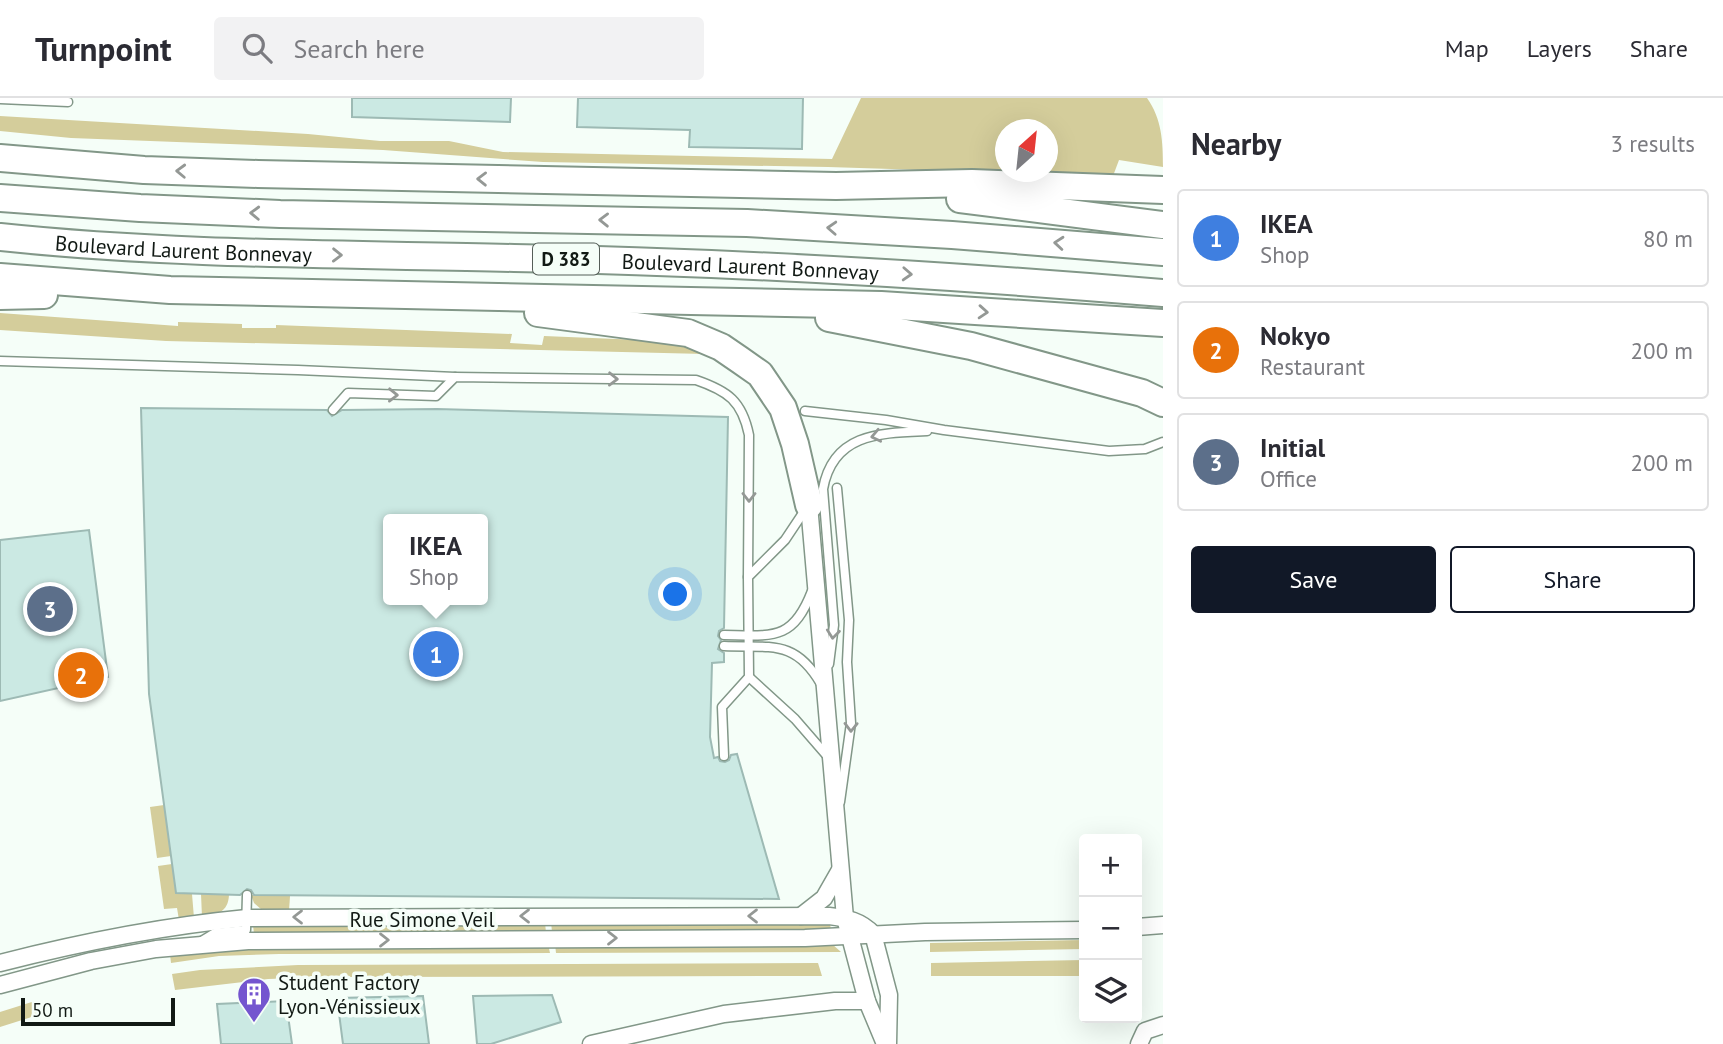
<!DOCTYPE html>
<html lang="en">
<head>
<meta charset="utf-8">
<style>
	body { margin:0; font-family:"PT Sans",sans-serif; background:#f2f2f3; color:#2b2b33 }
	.controls { position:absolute; right:21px; bottom:21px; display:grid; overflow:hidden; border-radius:7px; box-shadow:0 7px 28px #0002 }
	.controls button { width:63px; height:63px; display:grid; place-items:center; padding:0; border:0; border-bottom:2px solid #e1e1e2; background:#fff; color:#2b2b33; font:35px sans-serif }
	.compass { position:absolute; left:995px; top:21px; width:63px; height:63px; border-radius:50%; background:#fff; box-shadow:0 7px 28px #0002; rotate:27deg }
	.scale { position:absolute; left:21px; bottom:18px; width:154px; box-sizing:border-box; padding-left:7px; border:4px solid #111914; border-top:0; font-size:19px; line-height:24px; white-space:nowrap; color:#111914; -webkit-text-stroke:5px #f5fef8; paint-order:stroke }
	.you { position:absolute; left:676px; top:497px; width:24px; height:24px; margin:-18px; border:5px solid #fff; border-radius:50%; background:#1a73e8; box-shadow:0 0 0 10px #1a73e833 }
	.badge { display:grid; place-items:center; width:46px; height:46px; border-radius:50%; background:#111827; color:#fff; font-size:23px; font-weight:700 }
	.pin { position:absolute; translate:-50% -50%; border:4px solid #fff; box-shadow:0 2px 7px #0006 }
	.popup { position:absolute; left:383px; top:416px; width:105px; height:91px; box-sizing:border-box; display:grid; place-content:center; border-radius:7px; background:#fff; filter:drop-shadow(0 2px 5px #0005); font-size:23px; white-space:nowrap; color:#7c7c81 }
	.popup b { font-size:26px; color:#2b2b33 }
	.popup::after { content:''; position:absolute; left:50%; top:100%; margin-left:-14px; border:14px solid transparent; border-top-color:#fff }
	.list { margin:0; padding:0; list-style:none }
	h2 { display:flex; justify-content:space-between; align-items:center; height:91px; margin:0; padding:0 28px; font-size:30px }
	h2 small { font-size:23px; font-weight:400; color:#7c7c81 }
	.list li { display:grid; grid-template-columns:46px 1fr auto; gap:21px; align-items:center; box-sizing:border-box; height:98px; margin:0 14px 14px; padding:0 14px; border:2px solid #e1e1e2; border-radius:7px }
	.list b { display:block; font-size:26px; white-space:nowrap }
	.list p { margin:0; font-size:23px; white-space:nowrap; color:#7c7c81 }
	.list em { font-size:23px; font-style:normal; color:#7c7c81 }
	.actions { display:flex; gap:14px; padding:21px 28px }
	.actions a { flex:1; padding:16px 0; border:2px solid #111827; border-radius:7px; text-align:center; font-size:24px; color:#111827 }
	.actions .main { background:#111827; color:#fff }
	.icon { flex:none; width:38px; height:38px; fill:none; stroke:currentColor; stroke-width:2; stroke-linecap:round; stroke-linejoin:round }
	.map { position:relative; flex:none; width:1163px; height:946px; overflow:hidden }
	header { display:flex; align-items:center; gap:42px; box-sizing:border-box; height:98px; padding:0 35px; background:#fff; border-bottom:2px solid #e1e1e2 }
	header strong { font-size:33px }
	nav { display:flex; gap:38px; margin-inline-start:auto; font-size:24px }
	.search { width:490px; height:63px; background:#f2f2f3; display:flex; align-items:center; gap:18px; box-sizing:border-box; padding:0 24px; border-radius:7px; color:#7c7c81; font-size:26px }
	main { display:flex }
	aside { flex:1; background:#fff }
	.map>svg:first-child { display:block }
	.green { fill:#d4cd9b; fill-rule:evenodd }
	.building { fill:#cbe9e3; stroke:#9dbab4; stroke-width:2; fill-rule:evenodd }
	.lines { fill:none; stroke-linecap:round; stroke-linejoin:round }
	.service-casing { stroke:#829788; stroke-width:11 }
	.minor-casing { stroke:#829788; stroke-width:19 }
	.trunk-casing { stroke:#829788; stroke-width:30 }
	.service { stroke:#fff; stroke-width:8 }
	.minor { stroke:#fff; stroke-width:16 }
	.trunk { stroke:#fff; stroke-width:26 }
	.oneway { stroke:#949895 }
	.labels { text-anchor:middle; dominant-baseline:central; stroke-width:7; stroke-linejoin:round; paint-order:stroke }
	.shield { fill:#f5fef8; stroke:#555e58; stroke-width:2 }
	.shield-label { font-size:19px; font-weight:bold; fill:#111914 }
	.street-label { font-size:21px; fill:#111914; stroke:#f5fef8 }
	.poi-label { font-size:21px; fill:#111914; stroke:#f5fef8; text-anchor:start }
</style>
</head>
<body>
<header>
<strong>Turnpoint</strong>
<div class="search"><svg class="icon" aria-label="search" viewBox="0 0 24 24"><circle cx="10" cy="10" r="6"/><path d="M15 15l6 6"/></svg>Search here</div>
<nav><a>Map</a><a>Layers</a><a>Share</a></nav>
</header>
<main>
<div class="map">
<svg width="1163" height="946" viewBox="0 0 1163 946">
	<rect width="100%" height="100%" fill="#f5fef8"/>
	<g class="green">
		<path d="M861 0H1147C1162 21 1163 44 1163 69L1119 62 1113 78 828 69 543 64 383 52 71 40 0 33V18L308 36 380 43H449L503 54 832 61ZM1006 32H1048V74H1006Z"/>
		<path d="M0 215 178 228V224L242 226V230H276V227L512 236 510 245 542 247 544 238 665 243 682 245 705 256 166 243 0 232Z"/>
		<path d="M164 707 171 758 157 760 150 709Z"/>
		<path d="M172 766 176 795 192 796 194 820 179 822 177 810 164 811 158 768Z"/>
		<path d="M201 796 229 797C228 815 217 816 202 819Z"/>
		<path d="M251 797 290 798 289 813 262 812 254 805Z"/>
		<path d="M545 824 546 835 254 836 253 827Z"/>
		<path d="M551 824 830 825 831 833 552 834Z"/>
		<path d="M1082 842 1084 851 930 854V845Z"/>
		<path d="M548 846 550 855 279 856 219 858 171 865 170 856 220 850Z"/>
		<path d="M555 846H832L841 854 556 855Z"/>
		<path d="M1084 862V878H931V865Z"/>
		<path d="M818 865 822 878 326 879 268 881 175 892 172 876 200 872 298 867Z"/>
		<path d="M35 903 38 917 0 929V914Z"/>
	</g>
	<g class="building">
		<path d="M352 0H511L510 24 352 19Z"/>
		<path d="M578 0H803L802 51 689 49 690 32 577 29Z"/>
		<path d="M141 310 327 312 332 318 342 312 437 311 728 319 724 530 719 533 718 538 721 542 718 551 724 555V564L712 565 710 639 714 660 718 659 720 663 725 664 729 662 731 657 737 656 779 801 254 797 251 792 247 791 240 797 176 795 149 596ZM389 421H483V502H389Z"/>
		<path d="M89 432 108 579 0 603V442Z"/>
		<path d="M552 897 561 924 491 946H477L473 898Z"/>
		<path d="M423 898 429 946H343L337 900Z"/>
		<path d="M286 903 292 946H221L217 906Z"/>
	</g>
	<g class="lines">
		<g class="service-casing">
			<g id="service">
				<path d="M0 1 68 4"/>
				<path d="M0 263 298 272 455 279"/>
				<path d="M333 312 348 295 436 298 455 279 696 282C728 293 742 303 749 337L748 479"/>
				<path d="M805 313 886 322 944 332 1109 353 1145 351 1163 344"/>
				<path d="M837 390 849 522 847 564 851 625 840 704"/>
				<path d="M724 537C773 538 793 543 812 493"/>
				<path d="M724 548C771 550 795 541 821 586"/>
				<path d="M829 566 834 527 823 391C833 335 880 335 927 333"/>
				<path d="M749 579 795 621 828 659"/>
				<path d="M724 658 722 609 749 579 748 479 785 442 807 409"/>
				<path d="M200 844 215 835 246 832 247 797"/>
			</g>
		</g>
		<g class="minor-casing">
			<g id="minor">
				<path d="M809 407 845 820 867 903 885 946"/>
				<path d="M801 818 824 800 840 772"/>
				<path d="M1137 829 1163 827"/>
				<path d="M0 865C82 844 163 828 247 820L829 818C847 820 861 823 873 836L889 897 888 946"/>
				<path d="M0 887 91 863 156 851 248 843 805 840 925 834 1084 832"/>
				<path d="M591 946 724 916 835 903H867"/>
				<path d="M1139 946 1145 933 1163 927"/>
			</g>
		</g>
		<g class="trunk-casing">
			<g id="trunk">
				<path d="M0 60 144 72 258 76 836 88 972 85 1163 92"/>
				<path d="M0 100 140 110 280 116 747 125 952 137 1163 154"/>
				<path d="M960 101 1163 127"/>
				<path id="s1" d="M0 139C171 157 343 156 514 160 731 164 947 177 1163 195"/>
				<path d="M0 179 170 192 881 207 1163 225"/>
				<path d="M0 198 44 197"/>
				<path d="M538 215 688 235 721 249 740 262 760 276 783 310 795 346 809 407"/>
				<path d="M829 220 971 248 1142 295 1163 305"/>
			</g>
		</g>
		<use href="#service" class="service"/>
		<use href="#minor" class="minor"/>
		<use href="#trunk" class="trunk"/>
	</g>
	<defs><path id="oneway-chevron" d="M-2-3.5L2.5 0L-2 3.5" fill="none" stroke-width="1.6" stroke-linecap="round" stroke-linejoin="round" transform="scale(1.75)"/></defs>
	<g class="oneway">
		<use href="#oneway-chevron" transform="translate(181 73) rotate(-178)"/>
		<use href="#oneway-chevron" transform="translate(482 81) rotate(-179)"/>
		<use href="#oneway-chevron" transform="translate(255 115) rotate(-178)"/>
		<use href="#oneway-chevron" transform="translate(604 122) rotate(-179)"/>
		<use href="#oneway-chevron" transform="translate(832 130) rotate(-177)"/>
		<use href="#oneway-chevron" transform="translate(1059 145) rotate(-175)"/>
		<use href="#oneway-chevron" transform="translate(337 157) rotate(1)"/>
		<use href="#oneway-chevron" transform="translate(907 176) rotate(3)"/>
		<use href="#oneway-chevron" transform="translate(983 214) rotate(4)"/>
		<use href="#oneway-chevron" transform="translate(613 281) rotate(1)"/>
		<use href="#oneway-chevron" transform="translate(393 297) rotate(1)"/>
		<use href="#oneway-chevron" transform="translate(876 338) rotate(168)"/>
		<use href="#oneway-chevron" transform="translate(749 399) rotate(90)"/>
		<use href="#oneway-chevron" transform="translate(833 536) rotate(96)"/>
		<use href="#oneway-chevron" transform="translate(851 629) rotate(91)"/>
		<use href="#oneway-chevron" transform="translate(525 818) rotate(180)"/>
		<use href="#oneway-chevron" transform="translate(753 818) rotate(180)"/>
		<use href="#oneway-chevron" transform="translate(298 819) rotate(180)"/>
		<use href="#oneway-chevron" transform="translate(612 840)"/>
		<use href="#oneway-chevron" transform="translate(384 842)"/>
	</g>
	<defs>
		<g id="building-pin" transform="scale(1.75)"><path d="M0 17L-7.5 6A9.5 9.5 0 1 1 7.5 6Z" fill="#7455cf" stroke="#f5fef8"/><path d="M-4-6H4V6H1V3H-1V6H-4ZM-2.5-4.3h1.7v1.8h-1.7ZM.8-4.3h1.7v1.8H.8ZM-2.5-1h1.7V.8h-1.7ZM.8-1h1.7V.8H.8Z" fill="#fff"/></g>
	</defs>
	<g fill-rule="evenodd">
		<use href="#building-pin" x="254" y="896"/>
	</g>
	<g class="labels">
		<rect class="shield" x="533" y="145.5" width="66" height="31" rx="5"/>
		<g class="shield-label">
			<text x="566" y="161">D 383</text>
		</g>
		<g class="street-label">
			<text stroke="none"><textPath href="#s1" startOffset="184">Boulevard Laurent Bonnevay</textPath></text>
			<text stroke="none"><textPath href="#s1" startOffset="751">Boulevard Laurent Bonnevay</textPath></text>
			<text x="422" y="821">Rue Simone Veil</text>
		</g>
		<g class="poi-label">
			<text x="278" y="884">Student Factory<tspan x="278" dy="24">Lyon-Vénissieux</tspan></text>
		</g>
	</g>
</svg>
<div class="controls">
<button>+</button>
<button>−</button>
<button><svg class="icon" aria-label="layers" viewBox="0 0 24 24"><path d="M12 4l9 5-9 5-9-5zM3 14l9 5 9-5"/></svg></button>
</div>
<svg class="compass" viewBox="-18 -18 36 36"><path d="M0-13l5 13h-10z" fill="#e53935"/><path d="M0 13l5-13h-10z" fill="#7c7c81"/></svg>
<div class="scale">50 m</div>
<div class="you"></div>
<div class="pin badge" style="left:436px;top:556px;background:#3f7fe0">1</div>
<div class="popup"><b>IKEA</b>Shop</div>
<div class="pin badge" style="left:81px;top:577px;background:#e8710a">2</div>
<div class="pin badge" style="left:50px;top:511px;background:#5c6f8a">3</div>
</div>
<aside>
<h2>Nearby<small>3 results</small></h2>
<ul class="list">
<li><span class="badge" style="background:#3f7fe0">1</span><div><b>IKEA</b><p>Shop</p></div><em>80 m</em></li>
<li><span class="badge" style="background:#e8710a">2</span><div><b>Nokyo</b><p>Restaurant</p></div><em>200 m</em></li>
<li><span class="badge" style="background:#5c6f8a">3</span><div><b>Initial</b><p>Office</p></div><em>200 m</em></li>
</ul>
<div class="actions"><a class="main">Save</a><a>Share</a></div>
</aside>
</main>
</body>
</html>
